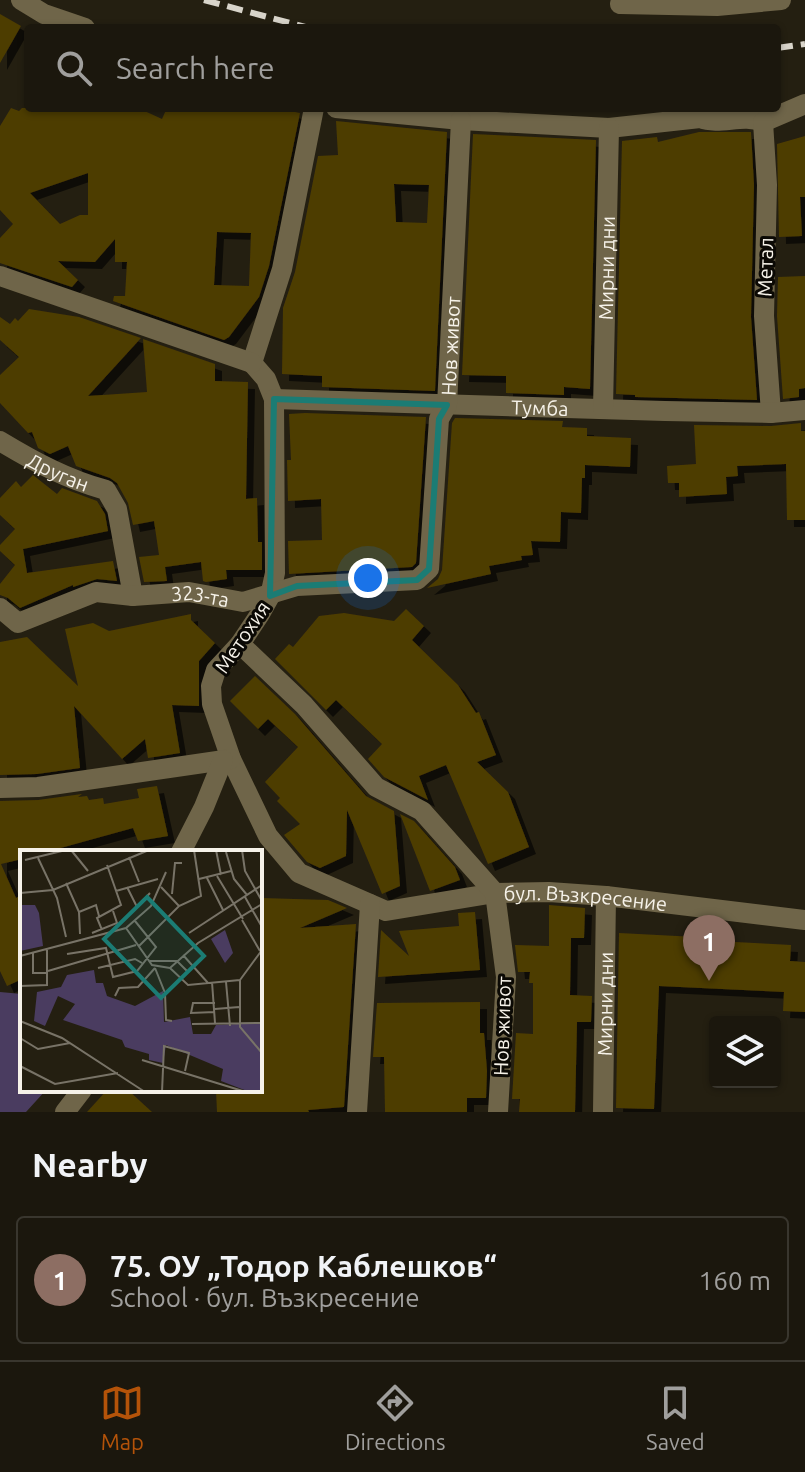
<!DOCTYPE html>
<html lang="en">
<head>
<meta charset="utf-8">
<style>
	body { margin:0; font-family:Ubuntu,sans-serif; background:#28241b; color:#f1f3f6 }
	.controls { position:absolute; right:24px; bottom:24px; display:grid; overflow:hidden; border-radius:8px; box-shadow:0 2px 6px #0004 }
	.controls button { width:72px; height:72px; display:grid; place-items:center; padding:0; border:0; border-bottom:2px solid #39362e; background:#1b170d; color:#f1f3f6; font:40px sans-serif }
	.you { position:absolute; left:368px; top:578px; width:28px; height:28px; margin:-20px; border:6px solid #fff; border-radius:50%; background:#1a73e8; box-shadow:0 0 0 12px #1a73e833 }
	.badge { display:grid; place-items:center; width:52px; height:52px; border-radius:50%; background:#b45309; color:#fff; font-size:26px; font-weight:700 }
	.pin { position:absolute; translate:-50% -66px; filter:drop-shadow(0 2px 4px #0008) }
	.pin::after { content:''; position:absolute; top:42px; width:28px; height:24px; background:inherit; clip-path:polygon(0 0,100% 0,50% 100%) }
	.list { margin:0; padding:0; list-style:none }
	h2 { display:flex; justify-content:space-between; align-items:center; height:104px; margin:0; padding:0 32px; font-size:34px }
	h2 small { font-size:26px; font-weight:400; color:#a09f9d }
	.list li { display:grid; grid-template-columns:52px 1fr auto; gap:24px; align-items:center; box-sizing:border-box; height:128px; margin:0 16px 16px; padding:0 16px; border:2px solid #39362e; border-radius:8px }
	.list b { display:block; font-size:30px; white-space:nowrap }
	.list p { margin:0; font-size:26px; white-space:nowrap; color:#a09f9d }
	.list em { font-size:26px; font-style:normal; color:#a09f9d }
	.icon { flex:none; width:44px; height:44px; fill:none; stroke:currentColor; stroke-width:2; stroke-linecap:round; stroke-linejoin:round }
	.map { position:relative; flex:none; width:805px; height:1112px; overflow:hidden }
	.search { position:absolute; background:#1b170d; box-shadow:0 2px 6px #0004; left:24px; right:24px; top:24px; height:88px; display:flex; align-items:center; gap:20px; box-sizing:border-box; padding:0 28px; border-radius:8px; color:#a09f9d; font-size:30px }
	.sheet { height:248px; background:#1b170d }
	nav { display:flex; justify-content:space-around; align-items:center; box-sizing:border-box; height:112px; border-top:2px solid #39362e; background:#1b170d; font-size:22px; color:#a09f9d }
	nav a { display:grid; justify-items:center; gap:4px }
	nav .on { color:#b45309 }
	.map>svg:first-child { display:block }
	.green { fill:#4a3c60 }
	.building { fill:#4e3c00; fill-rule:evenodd; filter:url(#shadow) }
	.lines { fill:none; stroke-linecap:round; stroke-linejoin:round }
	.minor { stroke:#6f6549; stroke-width:20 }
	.rail { stroke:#d8d4ca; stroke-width:6; stroke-dasharray:16 8; stroke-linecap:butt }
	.marked { fill:none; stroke:#1b7c74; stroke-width:6; stroke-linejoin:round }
	.labels { text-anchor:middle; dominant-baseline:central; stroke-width:6; stroke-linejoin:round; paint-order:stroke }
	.street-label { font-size:20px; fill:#f6f2e9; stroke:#0b0904 }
	.inset-road { fill:none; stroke:#787367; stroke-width:2 }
	.view { fill:#1b7c74; fill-opacity:0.15; stroke:#1b7c74; stroke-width:4 }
	.inset-edge { fill:none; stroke:#f6f2e9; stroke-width:4 }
</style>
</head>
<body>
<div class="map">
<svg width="805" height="1112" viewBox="0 0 805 1112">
	<defs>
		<filter id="shadow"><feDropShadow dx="7" dy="7" stdDeviation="0" flood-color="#0009"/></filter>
	</defs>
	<rect width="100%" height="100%" fill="#241f11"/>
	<path class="green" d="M0 992 22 994V1090H46L26 1112H0Z"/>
	<g class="building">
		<path d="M0 14 21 26 0 63Z"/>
		<path d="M11 108 19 111 22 108H138L162 119 167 108H276L300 113 269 266 259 297 229 337 224 340 113 301 114 296H125L127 262H115V239L95 262 58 261 78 280 72 287 0 263V238L13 224 0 210V126ZM88 173V215H80L60 224 30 193ZM217 232 251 233 249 286 214 285Z"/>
		<path d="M336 121 447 132 435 391 322 387V376L282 374 283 308 295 272 318 156 338 155ZM394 184 429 185 427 223 396 222Z"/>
		<path d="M699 132H751L754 185 751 317 757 400 635 397V395L616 394 622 141 657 137 658 142Z"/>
		<path d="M473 134 596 140 590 389 564 387V395L506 393V376L462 375Z"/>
		<path d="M805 136V197H800L802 236 779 237 777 144Z"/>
		<path d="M805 276V388L799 389V397L783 399 777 316 778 277Z"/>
		<path d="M29 309 79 317 141 338 88 396 147 392 143 339 215 364V381L248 382 246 499 257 498 258 542H262V570H226L227 579 206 582 203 581 201 562 165 567 167 581 144 582 139 557 159 555 154 521 133 525 128 503 117 483 110 478 76 466 68 446 50 454 38 448 32 432 28 433 0 403V375L19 357 0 340V317L10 324 15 318 18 321Z"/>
		<path d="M305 413 426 417 416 563 412 567 289 574 288 541 322 540 321 499 288 501 287 460H291L289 414Z"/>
		<path d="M455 418 563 421 562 427 587 428V436L631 438 630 467 585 465V478H582L581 513 561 512 560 542 531 541 533 555 521 556 522 560 489 566 491 574 427 588 438 579 442 570 452 423Z"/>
		<path d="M801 423V431H805V520H787L786 464 737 466 738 476 726 477 727 494 679 497V483H668L667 466 696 464 694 425 771 426Z"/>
		<path d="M33 475 57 494 62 488 97 501 105 514 108 531 23 549 27 573 113 561 117 581 97 579 73 587V585L20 608 8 598 0 595V584L15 565 0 551V545L15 529 0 515V498L16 481 21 487Z"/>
		<path d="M406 609 424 626 412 640 458 685 476 713 479 712 496 755 477 762 508 792 529 847 488 864 446 765 419 776 428 800 384 777 368 759 382 744 336 700 326 710 275 659 289 644 293 647 319 616 344 613 394 621Z"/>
		<path d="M191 614V620L215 643 199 661V706L172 705 180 753 148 758 145 739 122 759 74 706 80 768 37 774 0 775V642L27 637 78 686 65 629 93 623 109 631Z"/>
		<path d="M255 676 295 714 366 796 394 811 400 886 382 894 347 810 346 856 320 868 307 862 284 835 300 824 277 801 280 798 265 782 298 747 268 719 258 729 230 701Z"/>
		<path d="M157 786 168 836 138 841 133 828 46 852H22V859L1 864 16 898 22 895V979L7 986 0 971V801L38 800 82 794 78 797 87 796 89 800 103 798 104 804 139 798 137 789Z"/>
		<path d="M400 814 414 821 455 867 460 880 430 891Z"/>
		<path d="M261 898 328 900 347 908 300 928 356 924 344 1107 308 1110 309 1112H217L216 1090H260Z"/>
		<path d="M549 905 585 908 584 938H571L570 995 592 996 591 1022H577L575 1112H519L520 1099H512L516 1033 533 1034V983H529L530 972H518L515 945 549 946Z"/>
		<path d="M475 912 480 970 378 977 381 930 409 956 399 931 459 926 458 913Z"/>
		<path d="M619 933 735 939V942L791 945 790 961 805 962V1012L783 1011 784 992 659 986 654 1109 616 1108Z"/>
		<path d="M480 1002V1033H484L487 1071 486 1098H467V1112H385L384 1057H373L377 1003Z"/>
		<path d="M107 1090H128L152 1112H87Z"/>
	</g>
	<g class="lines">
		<g class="minor">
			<path d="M21 0 44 14 85 28"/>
			<path d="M621 0 620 4 717 6 781 0"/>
			<path id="s1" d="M314 108 282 269 252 363 266 379 274 399 275 573 270 596 260 614 240 644 216 670 211 686 212 704 231 759 268 836 299 873 386 911 495 893 549 892 606 896 805 920"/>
			<path d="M336 108 461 120 609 128 700 118C721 126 742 113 763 122L805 104"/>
			<path d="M763 122 767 185 764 316 771 413"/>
			<path d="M0 276 252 363"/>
			<path id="s2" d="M274 399 665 411 771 413 805 410"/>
			<path id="s3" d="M603 408 609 128"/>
			<path id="s4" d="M0 441C35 462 66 479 106 490L117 509 133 596"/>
			<path id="s5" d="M0 608 18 623 96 592 133 596 189 592 243 602 297 586 417 580 429 569 439 419 447 405 461 120"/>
			<path d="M240 644 304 705 376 787 422 811 495 893 506 977 498 1112"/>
			<path d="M0 788 38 787 231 759"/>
			<path d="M181 852 204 807 223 760"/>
			<path d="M65 1112 82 1090"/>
			<path d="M357 1112 370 904"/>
			<path id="s6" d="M603 1112 606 896"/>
		</g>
		<g class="rail">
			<path d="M204 0 309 28"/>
			<path d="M777 48 805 44"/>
		</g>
	</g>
	<path class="marked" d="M274 399 447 405 439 419 429 569 417 580 297 586 270 596Z"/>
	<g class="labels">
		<g class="street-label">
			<text transform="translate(765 267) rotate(-88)">Метал</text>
			<text stroke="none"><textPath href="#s3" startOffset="140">Мирни дни</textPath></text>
			<text stroke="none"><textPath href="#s5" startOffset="674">Нов живот</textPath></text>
			<text stroke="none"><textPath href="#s2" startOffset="266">Тумба</textPath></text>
			<text stroke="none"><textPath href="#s4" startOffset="66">Друган</textPath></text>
			<text stroke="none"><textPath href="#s5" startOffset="212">323-та</textPath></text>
			<text transform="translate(242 637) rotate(-56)">Метохия</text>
			<text stroke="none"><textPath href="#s1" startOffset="1118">бул. Възкресение</textPath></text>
			<text stroke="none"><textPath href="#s6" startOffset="108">Мирни дни</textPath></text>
			<text transform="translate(502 1026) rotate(-88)">Нов живот</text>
		</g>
	</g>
	<g transform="translate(20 850)">
		<rect width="242" height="242" fill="#241f11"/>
		<path d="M0 55H15L19 63 23 96 0 101ZM205 80 213 103 205 113 191 89ZM74 120 76 133H83L87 146 115 156 143 141 144 172 170 167 173 184H191L196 175 242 173V240L227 241 201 231 203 219 146 195 143 213 129 210V204L105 197 102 190 43 170 55 154 38 146 25 176 14 171 17 142 41 137 47 125Z" fill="#4a3c60"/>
		<path class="inset-road" d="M51 0 68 21M196 0 201 25M222 0 225 21 242 51M206 2 214 29 227 45M109 7 119 32M18 8 37 48 46 87M5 10 46 0M197 26 223 69M187 28 203 60M179 29 211 21M46 33 59 62 60 84M107 37 117 57 130 43M141 37 159 56M96 41 138 29M0 43 33 40 129 0M152 44 155 13H162M225 47 242 77M59 62 76 55 79 66M222 70 240 101M106 78 132 115 150 118M82 80 77 68 101 55 87 15M72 83 97 73 93 61M169 83 242 35M119 96 159 56 181 46 174 0M13 103V123H27M47 104 86 98 93 127 117 121 136 97 115 71M163 105 188 133M0 106 106 78 131 56 146 22M130 111H157L168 122M78 118 115 109 122 113M135 118 145 143 146 170 152 171M150 118 178 93 242 54M150 118 168 135 220 130M28 121 116 95M220 130V177L242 203M220 130 242 100M192 132 195 173M206 132 210 176M0 136 27 135V99M95 146 99 138 118 137 135 118M195 153H173L171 163 195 162M195 159 219 157M0 171 42 188 125 242M172 174 242 173M0 188 18 199 50 193M122 210 226 242M0 216 35 234 98 223M142 242 144 196 169 203 165 221"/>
		<path class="view" d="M127 47 184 106 141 148 84 89Z"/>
		<rect width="242" height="242" class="inset-edge"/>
	</g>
</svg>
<div class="controls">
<button><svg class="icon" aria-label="layers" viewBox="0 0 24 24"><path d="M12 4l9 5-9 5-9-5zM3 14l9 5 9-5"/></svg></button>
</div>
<div class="you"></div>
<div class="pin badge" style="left:709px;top:981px;background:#8d6e63">1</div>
<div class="search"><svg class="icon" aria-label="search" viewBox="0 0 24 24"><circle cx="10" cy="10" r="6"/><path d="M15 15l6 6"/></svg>Search here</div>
</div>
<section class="sheet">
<h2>Nearby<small></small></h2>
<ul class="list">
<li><span class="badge" style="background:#8d6e63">1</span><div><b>75. ОУ „Тодор Каблешков“</b><p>School · бул. Възкресение</p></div><em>160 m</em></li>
</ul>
</section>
<nav>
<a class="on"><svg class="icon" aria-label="map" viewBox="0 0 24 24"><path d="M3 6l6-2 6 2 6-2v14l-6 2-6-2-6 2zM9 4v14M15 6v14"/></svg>Map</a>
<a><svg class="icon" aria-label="directions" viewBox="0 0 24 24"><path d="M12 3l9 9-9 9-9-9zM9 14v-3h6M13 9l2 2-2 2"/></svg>Directions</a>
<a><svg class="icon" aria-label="saved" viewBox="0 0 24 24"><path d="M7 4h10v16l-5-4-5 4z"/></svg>Saved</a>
</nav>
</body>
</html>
